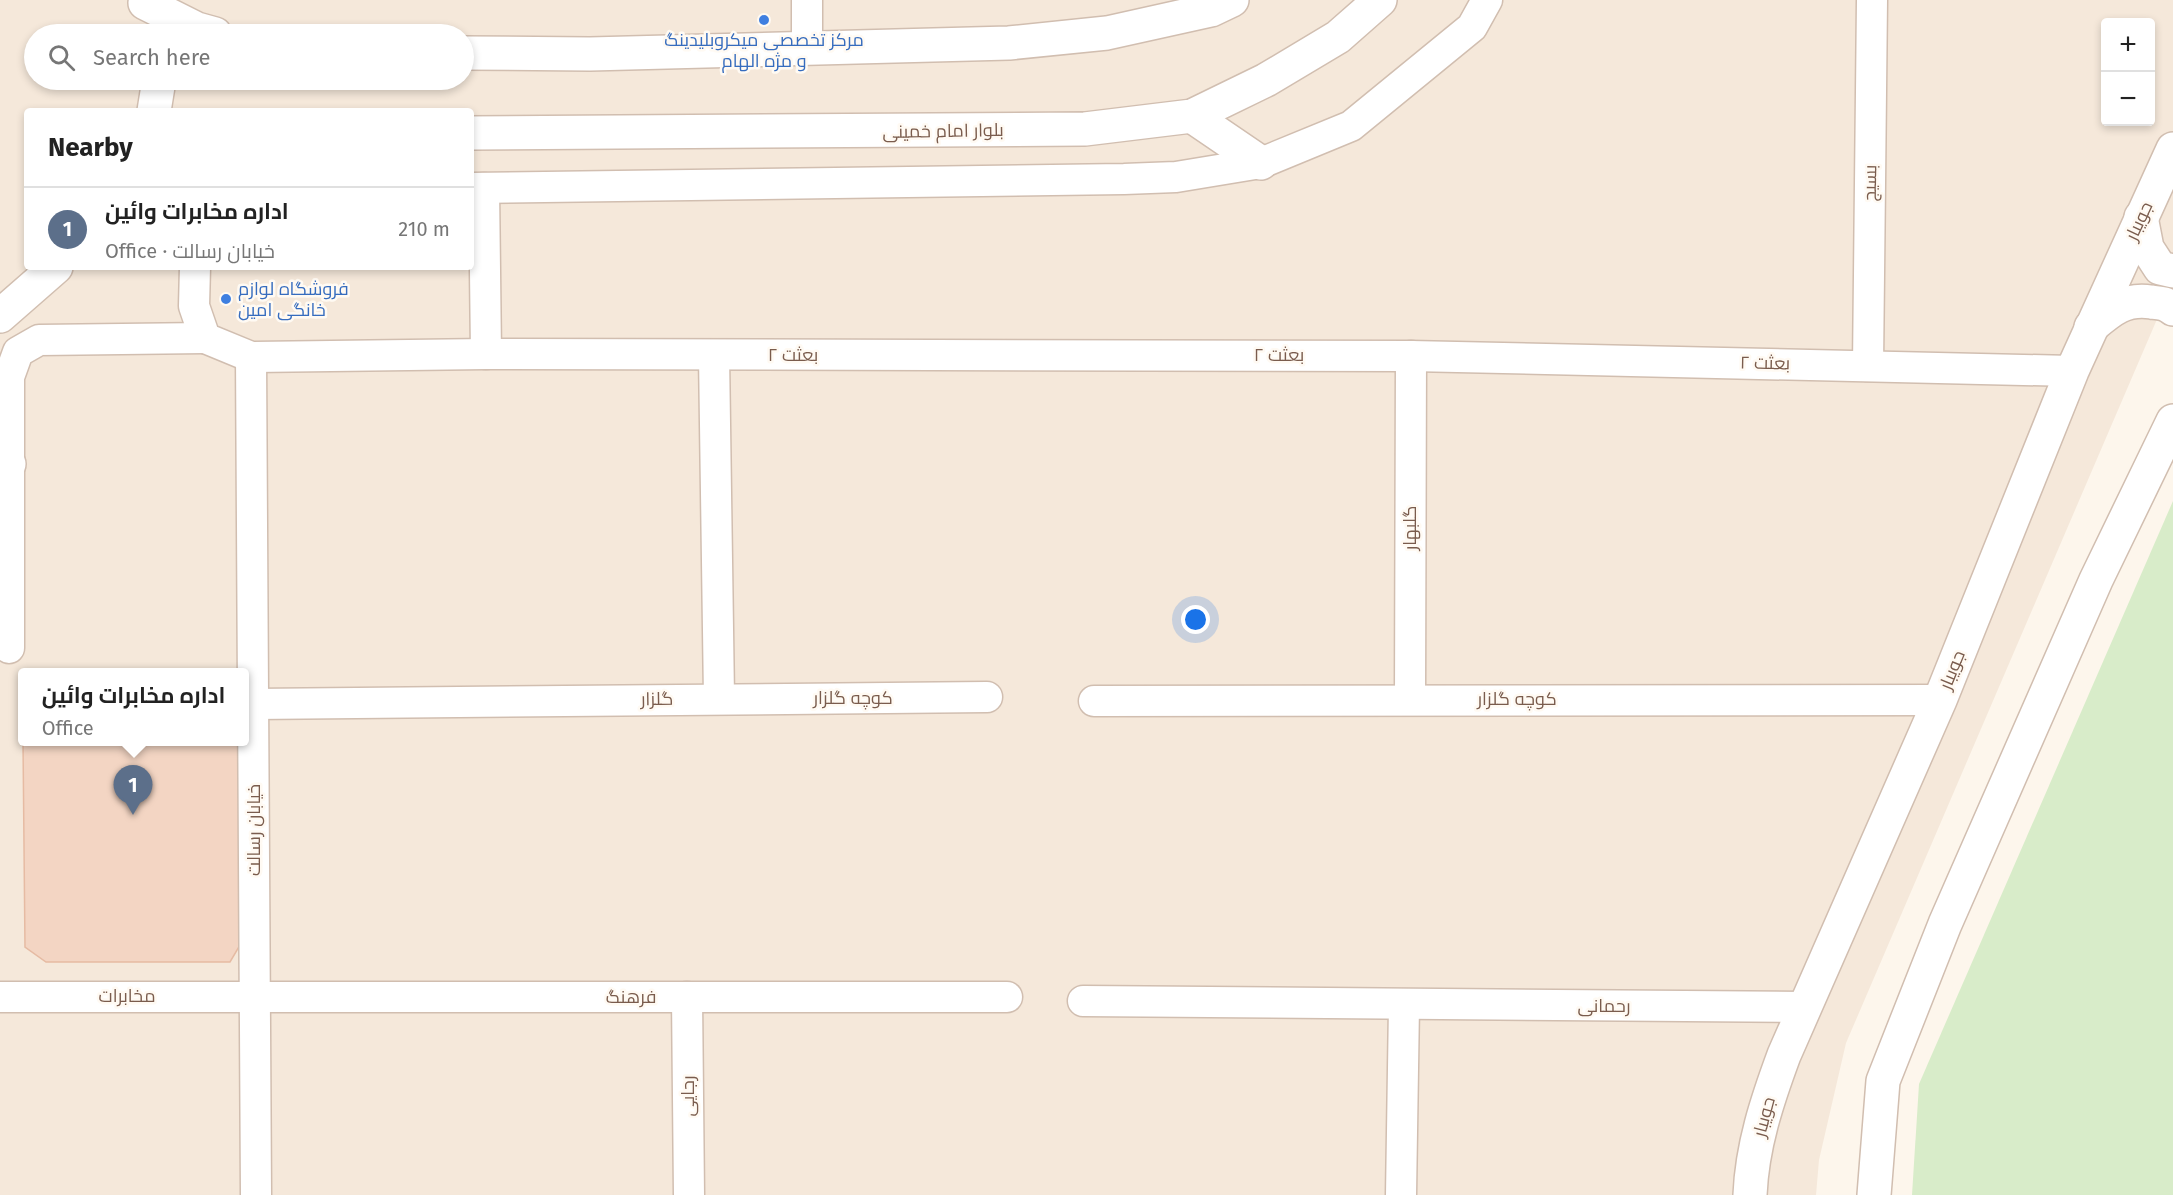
<!DOCTYPE html>
<html lang="en">
<head>
<meta charset="utf-8">
<style>
	body { margin:0; font-family:"Fira Sans",Cairo,sans-serif; background:#f6f6f6; color:#222 }
	.controls { position:absolute; right:18px; top:18px; display:grid; overflow:hidden; border-radius:6px; box-shadow:0 3px 9px #0003 }
	.controls button { width:54px; height:54px; display:grid; place-items:center; padding:0; border:0; border-bottom:2px solid #e0e0e0; background:#fff; color:#222; font:30px sans-serif }
	.you { position:absolute; left:1196px; top:620px; width:21px; height:21px; margin:-15px; border:4px solid #fff; border-radius:50%; background:#1a73e8; box-shadow:0 0 0 9px #1a73e833 }
	.badge { display:grid; place-items:center; width:39px; height:39px; border-radius:50%; background:#e76f51; color:#fff; font-size:20px; font-weight:700 }
	.pin { position:absolute; translate:-50% -50px; filter:drop-shadow(0 2px 3px #0008) }
	.pin::after { content:''; position:absolute; top:32px; width:21px; height:18px; background:inherit; clip-path:polygon(0 0,100% 0,50% 100%) }
	.popup { position:absolute; left:18px; top:668px; width:231px; height:78px; box-sizing:border-box; display:grid; place-content:center; border-radius:6px; background:#fff; filter:drop-shadow(0 2px 4px #0005); font-size:20px; white-space:nowrap; color:#767676 }
	.popup b { font-size:22px; color:#222 }
	.popup::after { content:''; position:absolute; left:50%; top:100%; margin-left:-12px; border:12px solid transparent; border-top-color:#fff }
	.list { margin:0; padding:0; list-style:none }
	h2 { display:flex; justify-content:space-between; align-items:center; height:78px; margin:0; padding:0 24px; font-size:26px }
	h2 small { font-size:20px; font-weight:400; color:#767676 }
	.list li { display:grid; grid-template-columns:39px 1fr auto; gap:18px; align-items:center; box-sizing:border-box; height:84px; padding:0 24px; border-top:2px solid #e0e0e0 }
	.list b { display:block; font-size:22px; white-space:nowrap }
	.list p { margin:0; font-size:20px; white-space:nowrap; color:#767676 }
	.list em { font-size:20px; font-style:normal; color:#767676 }
	.icon { flex:none; width:33px; height:33px; fill:none; stroke:currentColor; stroke-width:2; stroke-linecap:round; stroke-linejoin:round }
	.map { position:relative; flex:none; width:2173px; height:1195px; overflow:hidden }
	.search { position:absolute; background:#fff; box-shadow:0 3px 9px #0003; left:24px; top:24px; width:450px; height:66px; display:flex; align-items:center; gap:15px; box-sizing:border-box; padding:0 21px; border-radius:33px; color:#767676; font-size:22px }
	.panel { position:absolute; background:#fff; box-shadow:0 3px 9px #0003; left:24px; top:108px; width:450px; height:162px; border-radius:6px }
	.map>svg:first-child { display:block }
	.residential { fill:#f5e8da; fill-rule:evenodd }
	.green { fill:#d8ecc9 }
	.building { fill:#f3d5c3; stroke:#e6bba3; stroke-width:1.5 }
	.lines { fill:none; stroke-linecap:round; stroke-linejoin:round }
	.minor-casing { stroke:#d1beb0; stroke-width:33 }
	.tertiary-casing { stroke:#d1beb0; stroke-width:36 }
	.minor { stroke:#fff; stroke-width:30 }
	.tertiary { stroke:#fff; stroke-width:33 }
	.shop-dot { fill:#3f7fe0; stroke:#fffaf3; stroke-width:2 }
	.labels { text-anchor:middle; dominant-baseline:central; stroke-width:5; stroke-linejoin:round; paint-order:stroke }
	.shop-label { font-size:18px; fill:#366cbe; stroke:#fffaf3 }
	.street-label { font-size:18px; fill:#7a5c4d; stroke:#fffaf3 }
</style>
</head>
<body>
<div class="map">
<svg width="2173" height="1195" viewBox="0 0 2173 1195">
	<rect width="100%" height="100%" fill="#fdf6ec"/>
	<path class="residential" d="M0 0H2173V282L1846 1043 1819 1160 1816 1195H0ZM2106 22H2150V122H2106ZM34 34H464V80H34ZM27 111H471V267H27ZM22 672H244V742H22Z"/>
	<path class="green" d="M2173 501V1195H1912L1919 1084Z"/>
	<path class="building" d="M23 742H240L243 940 230 962H46L25 947Z"/>
	<g class="lines">
		<g class="minor-casing">
			<g id="minor">
				<path d="M807 48V0"/>
				<path d="M471 188 1124 179 1176 177 1261 163 1351 126 1472 27 1487 0"/>
				<path d="M484 188 486 354"/>
				<path d="M195 267 194 306 205 338 251 357 486 354 1411 356 2072 371"/>
				<path d="M714 355 719 698"/>
				<path d="M251 357 256 1195"/>
				<path d="M1868 366 1872 0"/>
				<path d="M9 648V377L18 352 39 340 205 338"/>
				<path d="M1410 699 1411 356"/>
				<path d="M1094 701 1940 700"/>
				<path d="M254 704 987 697"/>
				<path d="M0 997H1007"/>
				<path d="M687 997 689 1195"/>
				<path d="M1083 1001 1804 1007"/>
				<path d="M1401 1195 1404 1005"/>
			</g>
		</g>
		<g class="tertiary-casing">
			<g id="tertiary">
				<path d="M145 3 197 29 215 34"/>
				<path d="M464 53 590 54 1009 43 1107 33 1211 10 1232 0"/>
				<path d="M154 111 159 80"/>
				<path d="M1192 116 1261 163"/>
				<path d="M471 133 1085 129 1192 116 1266 80 1338 37 1380 0"/>
				<path d="M2141 217 2147 248 2160 268 2173 271"/>
				<path d="M0 316 56 267"/>
				<path d="M2091 327C2110 311 2124 298 2151 302 2160 303 2166 303 2173 309"/>
				<path d="M0 464H9"/>
				<path d="M1750 1195C1752 1146 1767 1101 1784 1055L1940 700 2072 371 2173 149"/>
				<path d="M1874 1195 1883 1081 1945 924 2096 580 2173 421"/>
			</g>
		</g>
		<use href="#minor" class="minor"/>
		<use href="#tertiary" class="tertiary"/>
	</g>
	<g class="shop-dot">
		<circle cx="764" cy="20" r="6"/>
		<circle cx="226" cy="299" r="6"/>
	</g>
	<g class="labels">
		<g class="shop-label">
			<text x="764" y="40">مرکز تخصصی میکروبلیدینگ<tspan x="764" dy="21">و مژه الهام</tspan></text>
			<text x="238" y="289" text-anchor="start">فروشگاه لوازم<tspan x="238" dy="21">خانگی امین</tspan></text>
		</g>
		<g class="street-label">
			<text transform="translate(943 131) rotate(-1)">بلوار امام خمینی</text>
			<text transform="translate(1870 183) rotate(-89)">بسیج</text>
			<text transform="translate(2139 221) rotate(-65)">جویبار</text>
			<text x="793" y="355">بعثت ۲</text>
			<text x="1279" y="355">بعثت ۲</text>
			<text transform="translate(1765 363) rotate(1)">بعثت ۲</text>
			<text transform="translate(1410 528) rotate(-90)">گلبهار</text>
			<text transform="translate(1952 670) rotate(-68)">جویبار</text>
			<text x="853" y="698">کوچه گلزار</text>
			<text transform="translate(657 699) rotate(-1)">گلزار</text>
			<text x="1517" y="699">کوچه گلزار</text>
			<text transform="translate(254 830) rotate(-90)">خیابان رسالت</text>
			<text x="127" y="996">مخابرات</text>
			<text x="631" y="997">فرهنگ</text>
			<text x="1604" y="1006">رحمانی</text>
			<text transform="translate(688 1096) rotate(-90)">رجایی</text>
			<text transform="translate(1764 1117) rotate(-75)">جویبار</text>
		</g>
	</g>
</svg>
<div class="controls">
<button>+</button>
<button>−</button>
</div>
<div class="you"></div>
<div class="pin badge" style="left:133px;top:815px;background:#5c6f8a">1</div>
<div class="popup"><b>اداره مخابرات وائین</b>Office</div>
<div class="search"><svg class="icon" aria-label="search" viewBox="0 0 24 24"><circle cx="10" cy="10" r="6"/><path d="M15 15l6 6"/></svg>Search here</div>
<section class="panel">
<h2>Nearby<small></small></h2>
<ul class="list">
<li><span class="badge" style="background:#5c6f8a">1</span><div><b>اداره مخابرات وائین</b><p>Office · خیابان رسالت</p></div><em>210 m</em></li>
</ul>
</section>
</div>
</body>
</html>
